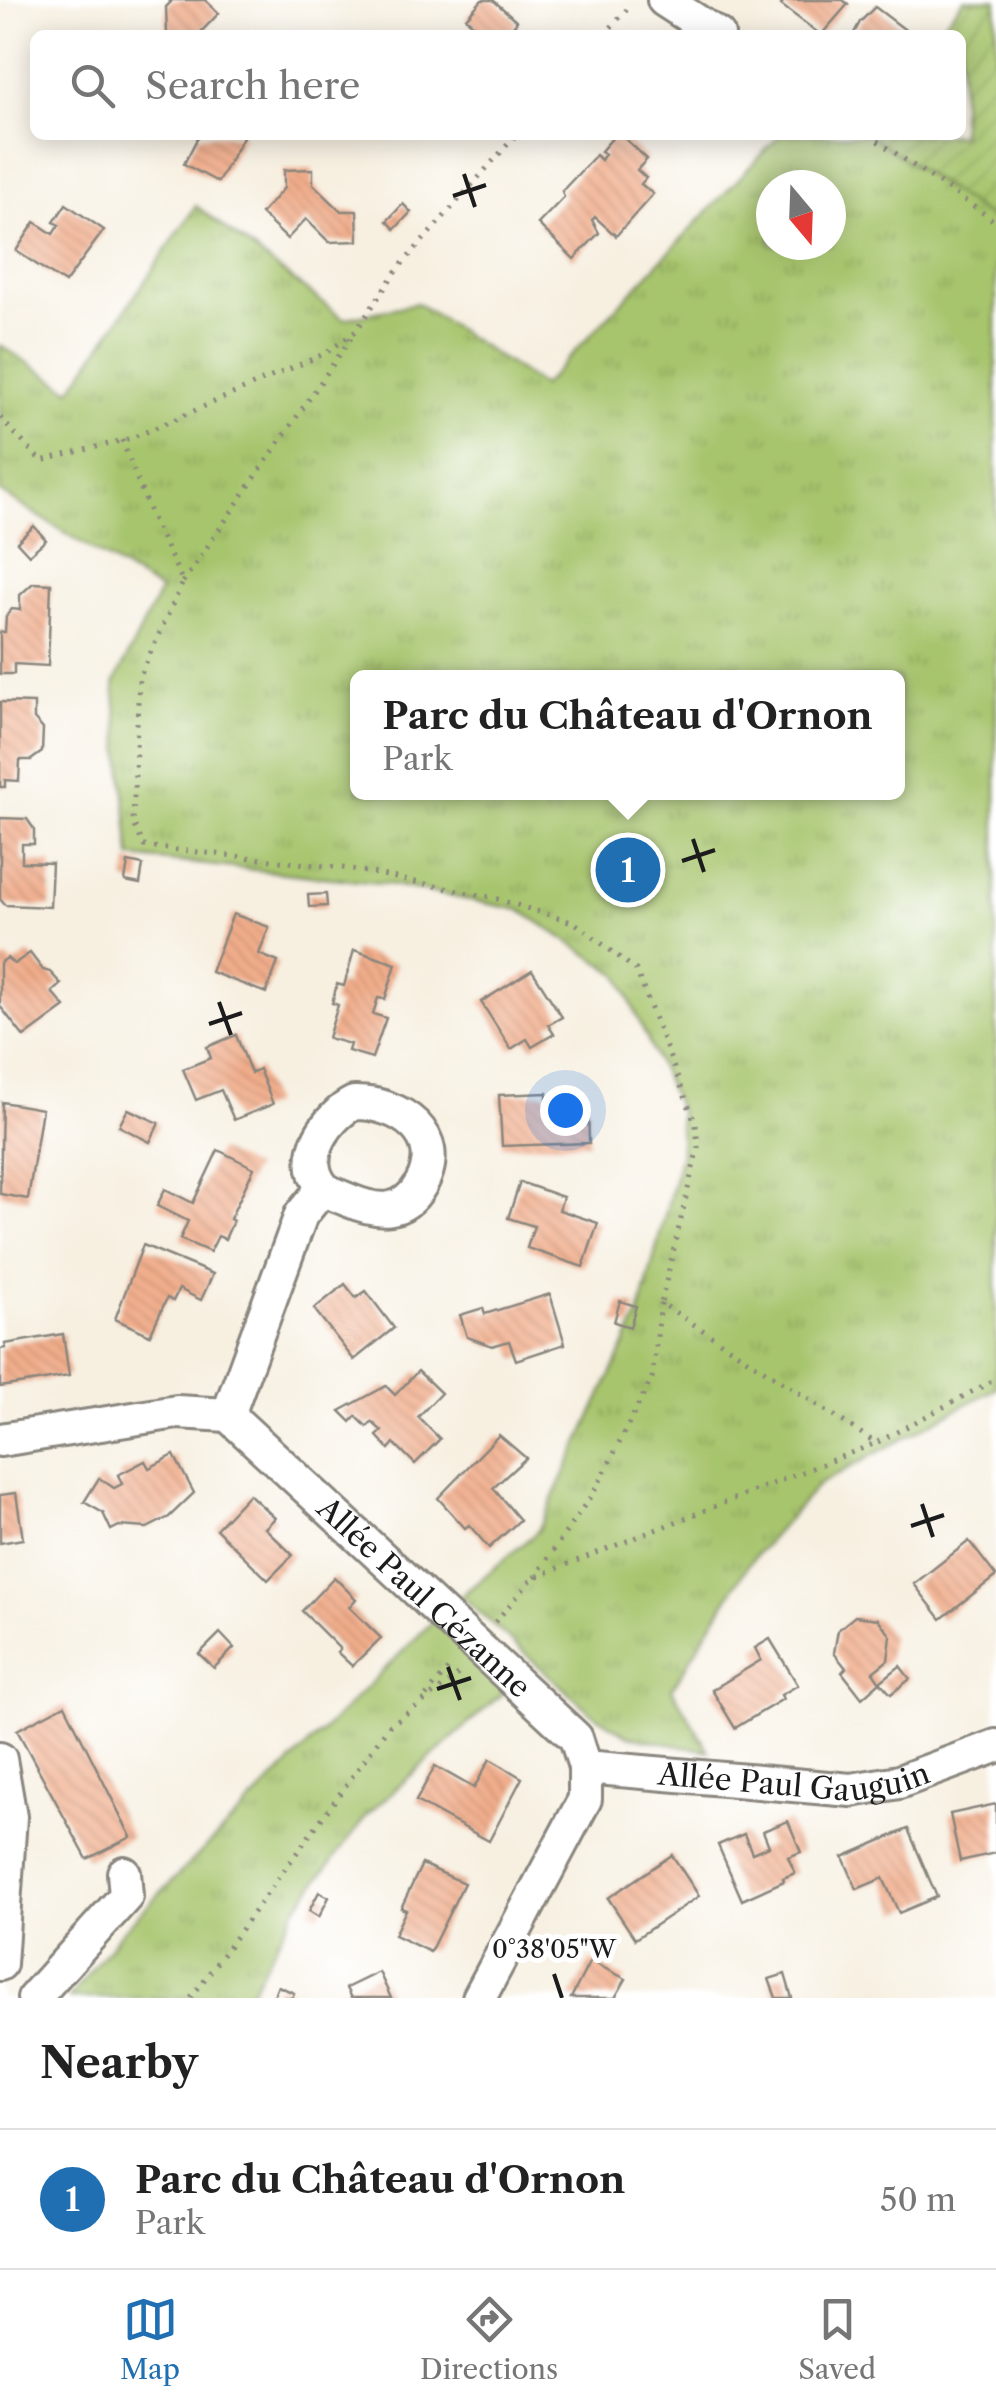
<!DOCTYPE html>
<html lang="en">
<head>
<meta charset="utf-8">
<style>
	body { margin:0; font-family:"Libre Caslon Text",serif; background:#f2f2f2; color:#222 }
	.compass { position:absolute; left:756px; top:170px; width:90px; height:90px; border-radius:50%; background:#fff; box-shadow:0 5px 25px #0003; rotate:161deg }
	.you { position:absolute; left:565px; top:1110px; width:35px; height:35px; margin:-25px; border:8px solid #fff; border-radius:50%; background:#1a73e8; box-shadow:0 0 0 15px #1a73e833 }
	.badge { display:grid; place-items:center; width:65px; height:65px; border-radius:50%; background:#1f6fb2; color:#fff; font-size:32px; font-weight:700 }
	.pin { position:absolute; translate:-50% -50%; border:5px solid #fff; box-shadow:0 2px 10px #0006 }
	.popup { position:absolute; left:350px; top:670px; width:555px; height:130px; box-sizing:border-box; display:grid; place-content:center; border-radius:15px; background:#fff; filter:drop-shadow(0 2px 8px #0005); font-size:32px; white-space:nowrap; color:#767676 }
	.popup b { font-size:38px; color:#222 }
	.popup::after { content:''; position:absolute; left:50%; top:100%; margin-left:-20px; border:20px solid transparent; border-top-color:#fff }
	.list { margin:0; padding:0; list-style:none }
	h2 { display:flex; justify-content:space-between; align-items:center; height:130px; margin:0; padding:0 40px; font-size:42px }
	h2 small { font-size:32px; font-weight:400; color:#767676 }
	.list li { display:grid; grid-template-columns:65px 1fr auto; gap:30px; align-items:center; box-sizing:border-box; height:140px; padding:0 40px; border-top:2px solid #e0e0e0 }
	.list b { display:block; font-size:38px; white-space:nowrap }
	.list p { margin:0; font-size:32px; white-space:nowrap; color:#767676 }
	.list em { font-size:32px; font-style:normal; color:#767676 }
	.icon { flex:none; width:55px; height:55px; fill:none; stroke:currentColor; stroke-width:2; stroke-linecap:round; stroke-linejoin:round }
	.map { position:relative; flex:none; width:996px; height:1998px; overflow:hidden }
	.search { position:absolute; background:#fff; box-shadow:0 5px 25px #0003; left:30px; right:30px; top:30px; height:110px; display:flex; align-items:center; gap:25px; box-sizing:border-box; padding:0 35px; border-radius:15px; color:#767676; font-size:38px }
	.sheet { height:270px; background:#fff }
	nav { display:flex; justify-content:space-around; align-items:center; box-sizing:border-box; height:140px; border-top:2px solid #e0e0e0; background:#fff; font-size:28px; color:#767676 }
	nav a { display:grid; justify-items:center; gap:5px }
	nav .on { color:#1f6fb2 }
	.map>svg:first-child { display:block }
	.grass { fill:url(#grass-tufts); stroke:#627044; stroke-width:2.5; fill-rule:evenodd }
	.garden { fill:url(#garden-furrows); stroke:#627044; stroke-width:2.5 }
	.building { fill:url(#building-back-hatch) }
	.lines { fill:none; stroke-linecap:round; stroke-linejoin:round }
	.minor-casing { stroke:#8a867e; stroke-width:38 }
	.path { stroke:#8a867e; stroke-width:5; stroke-dasharray:2.5 8; stroke-linecap:butt }
	.minor { stroke:#fff; stroke-width:32 }
	.ticks { fill:none; stroke:#1c1c1c; stroke-width:4 }
	.labels { text-anchor:middle; dominant-baseline:central; stroke-width:10; stroke-linejoin:round; paint-order:stroke }
	.street-label { font-size:30px; fill:#1c1c1c; stroke:#fff }
	.ticks-label { font-size:25px; text-anchor:middle; fill:#1c1c1c; stroke:#fff; stroke-width:10; stroke-linejoin:round; paint-order:stroke }
</style>
</head>
<body>
<div class="map">
<svg width="996" height="1998" viewBox="0 0 996 1998">
	<defs>
		<pattern id="grass-tufts" width="24" height="20" patternUnits="userSpaceOnUse" patternTransform="scale(2.5)"><rect width="24" height="20" fill="#a7c56d"/><path d="M3 7l-1-3M5 7V3M7 7l1-3M15 17l-1-3M17 17v-4M19 17l1-3" fill="none" stroke="#8fa95e"/></pattern>
		<pattern id="garden-furrows" width="10" height="10" patternUnits="userSpaceOnUse" patternTransform="scale(2.5)"><rect width="10" height="10" fill="#a7c56d"/><path d="M-1 1l2-2M0 10L10 0M9 11l2-2" fill="none" stroke="#8fa95e"/></pattern>
		<pattern id="building-back-hatch" width="6" height="6" patternUnits="userSpaceOnUse" patternTransform="scale(2.5)"><rect width="6" height="6" fill="#f1ad8b"/><path d="M-1 5l2 2M0 0l6 6M5-1l2 2" fill="none" stroke="#ce9477"/></pattern>
	</defs>
	<rect width="100%" height="100%" fill="#fff"/>
	<filter id="ink" filterUnits="userSpaceOnUse"><feTurbulence type="fractalNoise" baseFrequency=".01" numOctaves="2"/><feDisplacementMap in="SourceGraphic" scale="20" xChannelSelector="R" yChannelSelector="G"/><feConvolveMatrix kernelMatrix="1 2 1 2 8 2 1 2 1" color-interpolation-filters="sRGB"/></filter>
	<filter id="wash" filterUnits="userSpaceOnUse"><feTurbulence type="fractalNoise" baseFrequency=".0048" numOctaves="4" result="noise"/><feDisplacementMap in="SourceGraphic" scale="40" xChannelSelector="R" yChannelSelector="G"/><feGaussianBlur stdDeviation="2.25" result="paint"/><feColorMatrix in="noise" values="0 0 0 0 0 0 0 0 0 0 0 0 0 0 0 0 0 1.4 0 .05"/><feComposite in="paint" operator="in"/></filter>
	<g filter="url(#wash)">
		<rect width="100%" height="100%" fill="#f7f0e1"/>
		<g class="grass">
			<path d="M964 0H996V1388L818 1485 749 1563 672 1689 709 1751 628 1736 590 1712 461 1596 538 1531 639 1315 681 1153 679 1111 619 975 520 910 388 884 131 857 114 684 160 591 0 492V345L71 390 196 206 344 319 417 303 542 386 780 135H961V35H934ZM771 185H831V245H771ZM358 678H898V792H358Z"/>
			<path d="M434 1620 506 1690 368 1814 294 1911 247 1998H69L122 1931Z"/>
		</g>
		<path class="garden" d="M964 0H996V222L869 135H961V35H934Z"/>
		<g id="blocks">
			<g class="building">
				<path d="M169 0H205L219 13 198 35H167L166 7 171 2Z"/>
				<path d="M482 0H493L517 21 514 25 523 32 527 28 535 35H469L476 27 466 18Z"/>
				<path d="M784 0H843L848 4 821 35 781 5Z"/>
				<path d="M875 7 912 35H853L860 22Z"/>
				<path d="M199 135H244L218 182 184 164Z"/>
				<path d="M615 135H621L647 159 637 170 646 178 641 184 653 194 616 236 595 217 592 220 599 233 574 259 538 224 564 197 562 191 596 155 601 160 605 154 601 151Z"/>
				<path d="M313 169V184L341 211H357L358 241 329 242 306 219 287 239 261 214 284 188V170Z"/>
				<path d="M66 204 104 230 65 283 16 251 35 222 53 234 59 225 54 222Z"/>
				<path d="M403 204 411 212 395 229 387 221Z"/>
				<path d="M34 526 46 540 29 555 17 542Z"/>
				<path d="M33 583 51 584 48 666 14 664V674H0V632H5L6 616 12 609 20 610V595Z"/>
				<path d="M0 702 34 703V719L43 729 42 752 31 760H20L19 781 5 780V787H0Z"/>
				<path d="M0 818 27 819 34 829V844H22V862L52 863 50 907 5 905 0 899Z"/>
				<path d="M128 862 143 865 140 884 125 881Z"/>
				<path d="M326 894 327 906 309 907 308 895Z"/>
				<path d="M233 914 269 927 259 954 278 962 266 993 211 972Z"/>
				<path d="M354 950 396 964 385 999 378 998 373 1014 386 1018 372 1058 348 1051 350 1044 328 1038 338 1005 332 1003 337 984 344 986Z"/>
				<path d="M30 953 43 970 50 972 61 984 52 992 65 1007 24 1037 0 1006V963L7 958 14 964Z"/>
				<path d="M532 970 562 1017 548 1025 554 1034 532 1047 527 1039 511 1049 481 1002Z"/>
				<path d="M236 1035 251 1073 259 1069 273 1104 234 1120 221 1090 196 1100 183 1069 211 1058 207 1047Z"/>
				<path d="M547 1093V1107L588 1106 589 1143 502 1146 499 1095Z"/>
				<path d="M2 1102 42 1109 28 1199 0 1194Z"/>
				<path d="M128 1109 159 1123 150 1142 119 1126Z"/>
				<path d="M218 1150 254 1168 230 1219 233 1221 225 1239 218 1236 210 1252 180 1239 188 1221 157 1206 165 1189 193 1203Z"/>
				<path d="M520 1182 563 1197 559 1210 598 1223 583 1267 527 1248 534 1226 508 1218Z"/>
				<path d="M143 1245 213 1274 201 1300 179 1289 173 1301 167 1298 150 1335 115 1319Z"/>
				<path d="M345 1284 356 1298 366 1291 394 1328 354 1360 314 1309Z"/>
				<path d="M550 1294 565 1344 516 1360 509 1341 492 1346 467 1337 460 1315 483 1308 485 1314Z"/>
				<path d="M620 1301 636 1306 630 1327 614 1322Z"/>
				<path d="M63 1334 69 1376 0 1387V1349L6 1348 5 1344Z"/>
				<path d="M418 1371 441 1393 418 1417 440 1439 415 1464 394 1443 389 1449 377 1436 382 1431 372 1422 367 1427 356 1416 351 1422 340 1411 386 1386 395 1395Z"/>
				<path d="M499 1435 526 1458 493 1488 520 1520 489 1548 469 1525 465 1528 438 1498Z"/>
				<path d="M174 1455 194 1493 169 1517 147 1528 119 1526 111 1530 103 1513 84 1502 99 1478 114 1488 122 1484 118 1475 145 1461 149 1468Z"/>
				<path d="M16 1493 23 1539 0 1543V1495Z"/>
				<path d="M249 1494 275 1518 265 1528 293 1555 268 1580 216 1529Z"/>
				<path d="M969 1541 996 1576 941 1619 914 1584Z"/>
				<path d="M334 1577 356 1599 349 1607 381 1638 352 1666 337 1652 340 1649 302 1611Z"/>
				<path d="M855 1616 878 1619 891 1636 888 1660 873 1672 880 1682 862 1698 842 1672 846 1668 834 1653 838 1630Z"/>
				<path d="M220 1633 234 1648 214 1668 199 1654Z"/>
				<path d="M770 1639 798 1685 781 1695 783 1699 735 1728 712 1690 761 1660 755 1648Z"/>
				<path d="M900 1666 910 1679 891 1694 880 1682Z"/>
				<path d="M65 1705 131 1837 87 1859 17 1730Z"/>
				<path d="M490 1759 522 1778 489 1841 416 1801 435 1766 474 1788Z"/>
				<path d="M996 1804V1853L960 1861 950 1814Z"/>
				<path d="M788 1821 801 1852 788 1857 795 1873 783 1878 784 1881 742 1900 718 1845 744 1834 752 1853 769 1846 763 1831Z"/>
				<path d="M908 1829 937 1897 899 1913 883 1878 857 1889 843 1857Z"/>
				<path d="M672 1855 699 1896 635 1939 608 1898Z"/>
				<path d="M422 1864 464 1883 430 1952 394 1935 406 1910 401 1908Z"/>
				<path d="M319 1892 329 1897 319 1917 309 1911Z"/>
				<path d="M590 1961 626 1979 615 1998H571Z"/>
				<path d="M379 1972 391 1998H351L346 1988Z"/>
				<path d="M785 1974 792 1998H776L769 1979Z"/>
				<path d="M278 1986 294 1993 292 1998H273Z"/>
			</g>
		</g>
	</g>
	<g filter="url(#ink)">
		<use href="#blocks" fill-opacity="0" stroke="#8a867e" stroke-width="2.5"/>
		<g class="lines">
			<g class="minor-casing">
				<g id="minor">
					<path d="M664 0 718 35"/>
					<path d="M354 1103C399 1102 448 1135 421 1184 403 1216 377 1212 348 1200 340 1196 327 1193 322 1186 298 1157 329 1115 354 1103Z"/>
					<path d="M228 1415 301 1215 323 1188"/>
					<path id="s1" d="M0 1440 177 1412 228 1415 576 1738 585 1767V1799L479 1998"/>
					<path d="M0 1759 10 1817 0 1964"/>
					<path id="s2" d="M585 1767 851 1790 899 1782 996 1746"/>
					<path d="M34 1998 126 1896 124 1873"/>
				</g>
			</g>
			<g class="path">
				<path d="M604 35 632 4"/>
				<path d="M869 135 996 222"/>
				<path d="M0 418 41 461 132 438 326 353 356 331 396 271 516 135"/>
				<path d="M122 440 153 520 183 582 139 678 133 822 144 846 352 869 494 898 575 923 636 970 696 1125 698 1147 661 1303 876 1443 996 1379"/>
				<path d="M183 582 351 338"/>
				<path d="M535 1577 597 1487 652 1378 661 1303"/>
				<path d="M495 1622 533 1578 876 1443"/>
				<path d="M426 1696 451 1666"/>
				<path d="M191 1998 389 1726 452 1681 460 1671"/>
			</g>
			<use href="#minor" class="minor"/>
		</g>
	</g>
	<path class="ticks" d="M464 174 475 207M453 196 486 185M693 839 704 872M682 861 715 850M219 1002 231 1035M209 1024 242 1013M922 1504 933 1537M911 1526 944 1515M448 1667 460 1700M437 1689 471 1678M554 1974 562 1998"/>
	<g class="labels">
		<g class="street-label">
			<text stroke="none"><textPath href="#s1" startOffset="498">Allée Paul Cézanne</textPath></text>
			<text stroke="none"><textPath href="#s2" startOffset="210">Allée Paul Gauguin</textPath></text>
		</g>
	</g>
	<g class="ticks-label">
		<text x="554" y="1958">0°38'05"W</text>
	</g>
</svg>
<svg class="compass" viewBox="-18 -18 36 36"><path d="M0-13l5 13h-10z" fill="#e53935"/><path d="M0 13l5-13h-10z" fill="#767676"/></svg>
<div class="you"></div>
<div class="pin badge" style="left:628px;top:870px">1</div>
<div class="popup"><b>Parc du Château d'Ornon</b>Park</div>
<div class="search"><svg class="icon" aria-label="search" viewBox="0 0 24 24"><circle cx="10" cy="10" r="6"/><path d="M15 15l6 6"/></svg>Search here</div>
</div>
<section class="sheet">
<h2>Nearby<small></small></h2>
<ul class="list">
<li><span class="badge">1</span><div><b>Parc du Château d'Ornon</b><p>Park</p></div><em>50 m</em></li>
</ul>
</section>
<nav>
<a class="on"><svg class="icon" aria-label="map" viewBox="0 0 24 24"><path d="M3 6l6-2 6 2 6-2v14l-6 2-6-2-6 2zM9 4v14M15 6v14"/></svg>Map</a>
<a><svg class="icon" aria-label="directions" viewBox="0 0 24 24"><path d="M12 3l9 9-9 9-9-9zM9 14v-3h6M13 9l2 2-2 2"/></svg>Directions</a>
<a><svg class="icon" aria-label="saved" viewBox="0 0 24 24"><path d="M7 4h10v16l-5-4-5 4z"/></svg>Saved</a>
</nav>
</body>
</html>
